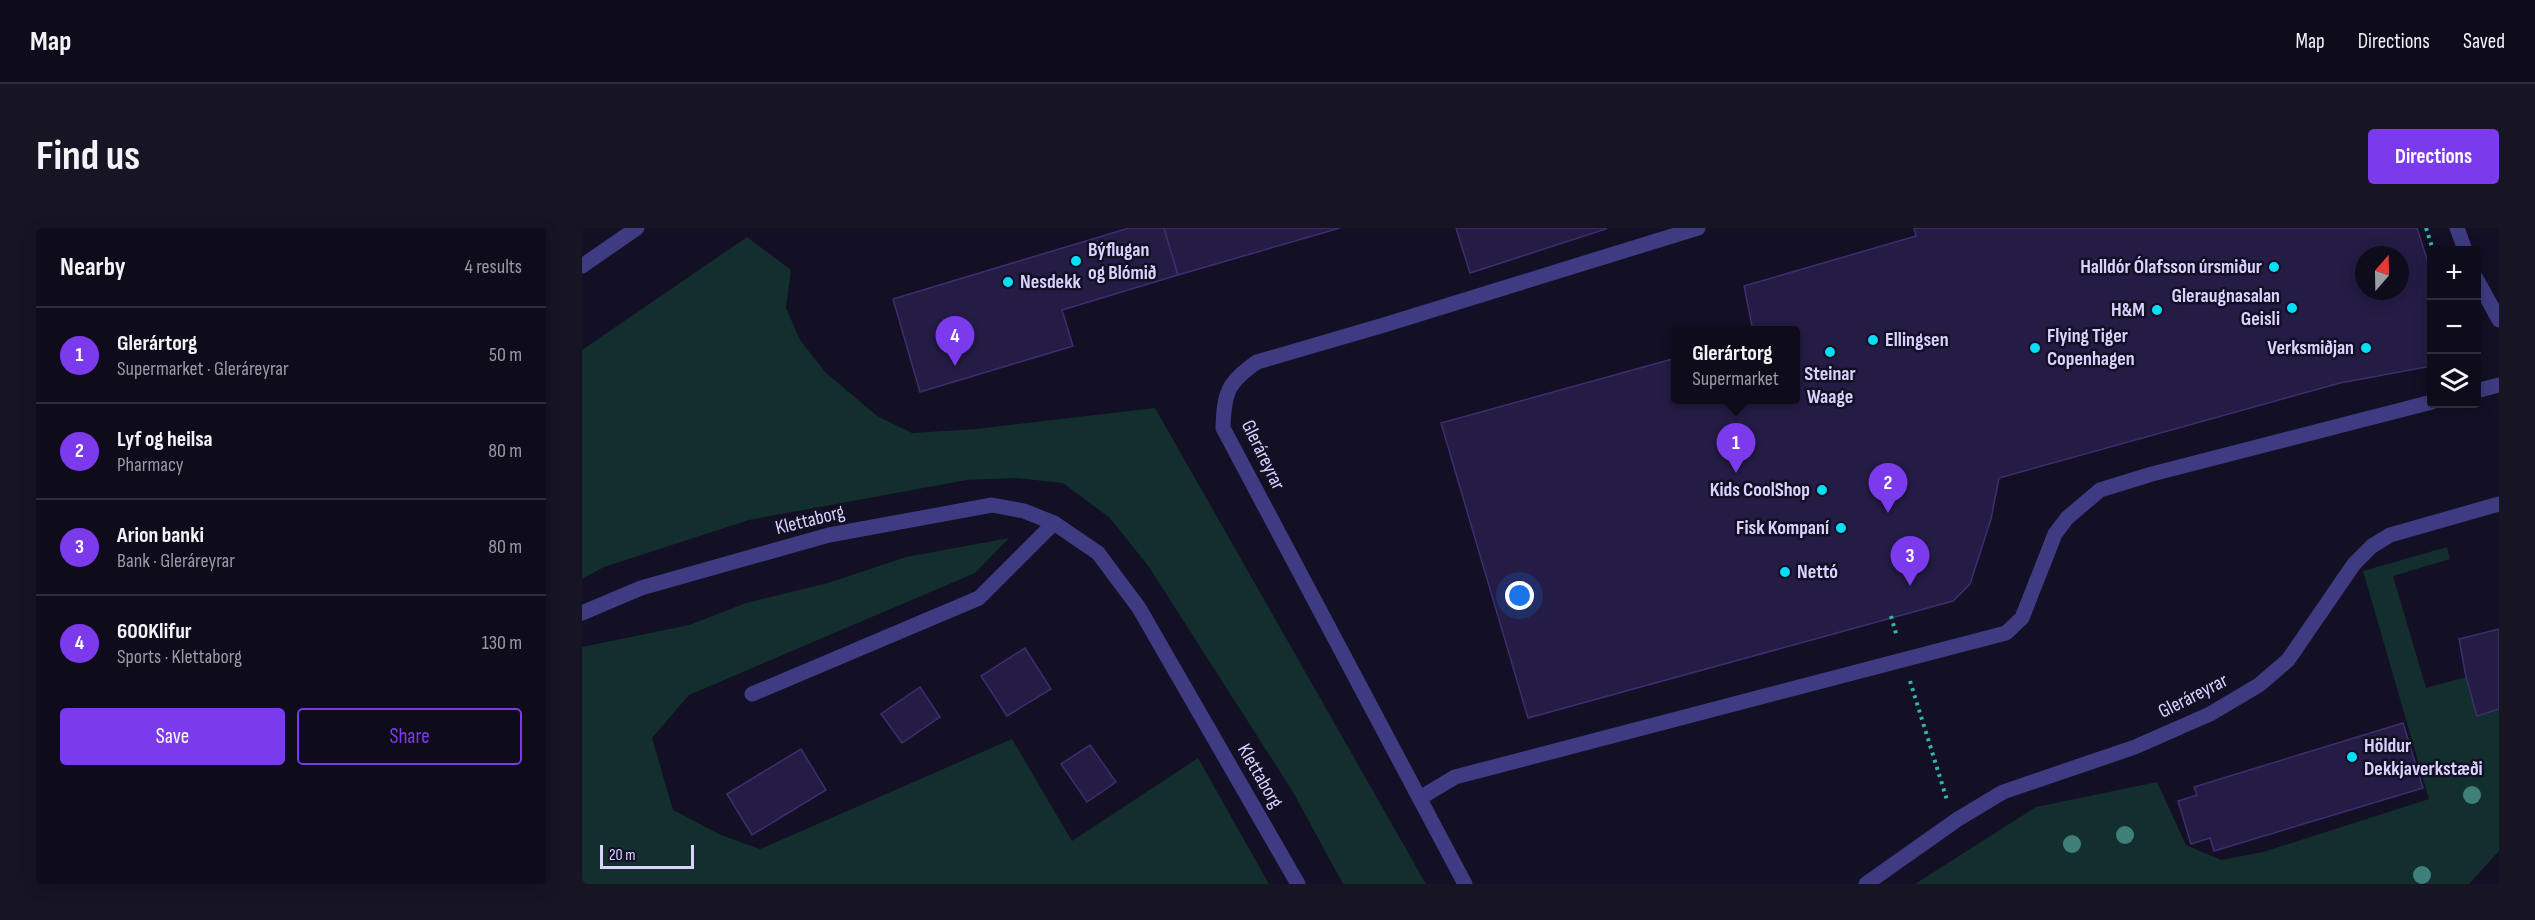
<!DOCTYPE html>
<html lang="en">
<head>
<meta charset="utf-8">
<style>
	body { margin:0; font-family:"Sofia Sans Condensed",sans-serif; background:#171424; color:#f1f3f6 }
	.controls { position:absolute; right:18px; top:18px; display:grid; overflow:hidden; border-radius:6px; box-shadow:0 3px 15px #0003 }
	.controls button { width:54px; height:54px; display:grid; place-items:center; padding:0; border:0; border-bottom:2px solid #2e2b3a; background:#0e0b1b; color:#f1f3f6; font:30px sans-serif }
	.compass { position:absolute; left:1773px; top:18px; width:54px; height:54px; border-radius:50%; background:#0e0b1b; box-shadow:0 3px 15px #0003; rotate:20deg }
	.scale { position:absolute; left:18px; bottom:15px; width:94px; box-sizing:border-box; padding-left:6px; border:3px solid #d8d3fe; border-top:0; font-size:16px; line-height:21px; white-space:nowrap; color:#d8d3fe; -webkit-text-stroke:4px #130f24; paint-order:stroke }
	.you { position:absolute; left:938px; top:368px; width:21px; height:21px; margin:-15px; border:4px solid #fff; border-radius:50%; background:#1a73e8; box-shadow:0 0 0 9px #1a73e833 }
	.badge { display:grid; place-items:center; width:39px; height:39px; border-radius:50%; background:#7c3aed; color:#fff; font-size:20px; font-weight:700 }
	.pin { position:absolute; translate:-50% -50px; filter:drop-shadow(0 2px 3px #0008) }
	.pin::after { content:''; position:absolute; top:32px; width:21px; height:18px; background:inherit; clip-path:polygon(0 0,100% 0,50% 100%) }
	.popup { position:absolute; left:1089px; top:98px; width:129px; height:78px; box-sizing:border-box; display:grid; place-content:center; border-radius:6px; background:#0e0b1b; filter:drop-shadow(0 2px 4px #0005); font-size:20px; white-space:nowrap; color:#9b9ba3 }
	.popup b { font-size:22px; color:#f1f3f6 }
	.popup::after { content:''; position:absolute; left:50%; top:100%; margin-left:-12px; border:12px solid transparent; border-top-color:#0e0b1b }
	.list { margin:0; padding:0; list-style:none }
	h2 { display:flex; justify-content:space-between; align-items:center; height:78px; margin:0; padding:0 24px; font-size:26px }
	h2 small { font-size:20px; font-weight:400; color:#9b9ba3 }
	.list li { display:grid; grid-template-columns:39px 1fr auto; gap:18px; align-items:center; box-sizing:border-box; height:96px; padding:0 24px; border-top:2px solid #2e2b3a }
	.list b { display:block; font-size:22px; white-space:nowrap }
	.list p { margin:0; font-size:20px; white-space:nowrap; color:#9b9ba3 }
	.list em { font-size:20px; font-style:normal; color:#9b9ba3 }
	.actions { display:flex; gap:12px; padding:18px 24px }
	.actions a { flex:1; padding:14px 0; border:2px solid #7c3aed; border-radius:6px; text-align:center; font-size:21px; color:#7c3aed }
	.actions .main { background:#7c3aed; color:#fff }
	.icon { flex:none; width:33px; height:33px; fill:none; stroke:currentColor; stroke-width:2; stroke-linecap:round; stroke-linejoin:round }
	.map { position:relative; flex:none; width:1917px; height:656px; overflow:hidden; border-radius:6px }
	header { display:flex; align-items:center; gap:36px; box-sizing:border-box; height:84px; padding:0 30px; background:#0e0b1b; border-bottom:2px solid #2e2b3a }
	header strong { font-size:28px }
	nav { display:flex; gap:33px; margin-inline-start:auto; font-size:21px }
	.intro { display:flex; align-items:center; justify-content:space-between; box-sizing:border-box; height:144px; padding:0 36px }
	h1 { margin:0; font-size:42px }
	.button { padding:15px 27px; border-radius:6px; background:#7c3aed; color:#fff; font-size:21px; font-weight:700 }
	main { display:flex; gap:36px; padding:0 36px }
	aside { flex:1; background:#0e0b1b; border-radius:6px; box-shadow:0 3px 15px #0003 }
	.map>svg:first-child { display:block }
	.green { fill:#122e2d }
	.building { fill:#241c45; stroke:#3c2e70; stroke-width:1.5; fill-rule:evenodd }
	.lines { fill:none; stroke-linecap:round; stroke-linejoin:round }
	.path { stroke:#32b4ac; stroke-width:4; stroke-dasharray:3 4.5; stroke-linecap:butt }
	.minor { stroke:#3e3b82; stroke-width:15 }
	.tree { fill:#3e8079 }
	.poi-dot { fill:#06def7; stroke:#130f24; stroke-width:2 }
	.labels { text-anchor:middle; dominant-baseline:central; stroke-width:5; stroke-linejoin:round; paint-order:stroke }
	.poi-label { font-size:20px; font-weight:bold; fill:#d8d3fe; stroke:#130f24; text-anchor:start }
	.street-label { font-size:20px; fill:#d8d3fe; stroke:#130f24 }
</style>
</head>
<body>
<header>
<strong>Map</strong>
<nav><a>Map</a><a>Directions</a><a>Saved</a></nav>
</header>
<div class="intro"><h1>Find us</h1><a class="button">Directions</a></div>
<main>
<aside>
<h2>Nearby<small>4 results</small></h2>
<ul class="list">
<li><span class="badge">1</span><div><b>Glerártorg</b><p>Supermarket · Gleráreyrar</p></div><em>50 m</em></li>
<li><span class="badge">2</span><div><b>Lyf og heilsa</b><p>Pharmacy</p></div><em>80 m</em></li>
<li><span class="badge">3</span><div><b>Arion banki</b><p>Bank · Gleráreyrar</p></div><em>80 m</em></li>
<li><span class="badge">4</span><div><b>600Klifur</b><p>Sports · Klettaborg</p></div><em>130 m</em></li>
</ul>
<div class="actions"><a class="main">Save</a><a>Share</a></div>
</aside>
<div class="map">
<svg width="1917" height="656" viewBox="0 0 1917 656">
	<rect width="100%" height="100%" fill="#130f24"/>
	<g class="green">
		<path d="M165 9 209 42 204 80 218 112 243 144 295 188 330 205 394 201 573 180 844 656H761L711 564 567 339 528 290 481 255 433 250 385 252 167 292 22 339 0 351V122Z"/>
		<path d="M427 310 393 345 107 467 70 510 91 582 139 607 178 621 430 511 490 613 616 530 687 656H0V419L107 397 164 375 246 355 324 329Z"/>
		<path d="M1865 319 1868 331 1811 348 1844 460 1884 449 1895 487 1917 481V623L1887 656H1333L1454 579 1575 554 1604 617 1639 632 1681 624 1847 571 1781 343Z"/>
	</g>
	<g class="building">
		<path d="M547 0H582L596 47 480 82 491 118 338 164 311 71Z"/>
		<path d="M582 0H758L596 47Z"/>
		<path d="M874 0H1023L1024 1 888 45Z"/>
		<path d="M1332 0H1835L1850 47V138L1758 155 1417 250 1409 291 1388 356 1371 373 946 490 859 195 1094 130V172H1214V103H1171L1162 58 1334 8ZM1782 27H1818V63H1782Z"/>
		<path d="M1917 401V481L1895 488 1884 449 1877 411Z"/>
		<path d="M443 420 469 461 425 488 399 448Z"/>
		<path d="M338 459 358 489 320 515 299 486Z"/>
		<path d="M1821 495 1841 560 1632 623 1628 610 1609 616 1596 573 1615 567 1612 559Z"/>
		<path d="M508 517 534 554 505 574 479 536Z"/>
		<path d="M219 521 244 562 170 607 145 566Z"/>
	</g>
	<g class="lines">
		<g class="path">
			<path d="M1844 0 1851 22"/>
			<path d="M1309 388 1315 409"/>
			<path d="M1328 453 1365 572"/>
		</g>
		<g class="minor">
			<path d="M1875 0 1883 22"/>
			<path d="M0 38 55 0"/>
			<path d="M1894 50 1917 92"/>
			<path d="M1894 163 1917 157"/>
			<path d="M0 385 59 360 247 307 410 277 442 283 472 295 516 325 557 380 716 656"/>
			<path d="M170 466 397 370 472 295"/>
			<path d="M838 570 873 549 1424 405 1440 390 1473 306 1485 290 1518 262 1570 246 1850 174"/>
			<path d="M883 656 641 200C642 164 646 154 675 134L802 97 1116 0"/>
			<path d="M1284 656 1376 591 1421 564 1553 519 1628 486 1677 457 1706 432 1772 336 1790 318 1808 307 1917 276"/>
		</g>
	</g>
	<g class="tree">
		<circle cx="1890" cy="567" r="9"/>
		<circle cx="1543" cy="607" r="9"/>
		<circle cx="1490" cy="616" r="9"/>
		<circle cx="1840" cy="647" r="9"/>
	</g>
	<g class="poi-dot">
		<circle cx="494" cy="33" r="6"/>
		<circle cx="1692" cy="39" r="6"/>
		<circle cx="426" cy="54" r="6"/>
		<circle cx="1710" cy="80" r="6"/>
		<circle cx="1575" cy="82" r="6"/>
		<circle cx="1291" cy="112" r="6"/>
		<circle cx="1453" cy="120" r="6"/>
		<circle cx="1784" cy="120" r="6"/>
		<circle cx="1248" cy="124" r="6"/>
		<circle cx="1240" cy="262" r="6"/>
		<circle cx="1259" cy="300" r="6"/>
		<circle cx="1203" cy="344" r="6"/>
		<circle cx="1770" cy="529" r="6"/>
	</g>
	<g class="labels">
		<g class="poi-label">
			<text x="506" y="22">Býflugan<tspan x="506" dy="23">og Blómið</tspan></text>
			<text x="1680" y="39" text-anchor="end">Halldór Ólafsson úrsmiður</text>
			<text x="438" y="54">Nesdekk</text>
			<text x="1698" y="68" text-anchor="end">Gleraugnasalan<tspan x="1698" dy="23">Geisli</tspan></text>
			<text x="1563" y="82" text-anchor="end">H&amp;M</text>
			<text x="1465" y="108">Flying Tiger<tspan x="1465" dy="23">Copenhagen</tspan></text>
			<text x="1303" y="112">Ellingsen</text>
			<text x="1772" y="120" text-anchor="end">Verksmiðjan</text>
			<text x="1248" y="146" text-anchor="middle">Steinar<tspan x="1248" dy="23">Waage</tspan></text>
			<text x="1228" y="262" text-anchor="end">Kids CoolShop</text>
			<text x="1247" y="300" text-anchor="end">Fisk Kompaní</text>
			<text x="1215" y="344">Nettó</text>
			<text x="1782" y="518">Höldur<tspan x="1782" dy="23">Dekkjaverkstæði</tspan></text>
		</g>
		<g class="street-label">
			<text transform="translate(681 227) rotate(64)">Gleráreyrar</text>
			<text transform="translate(228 292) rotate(-14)">Klettaborg</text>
			<text transform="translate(1611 468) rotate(-27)">Gleráreyrar</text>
			<text transform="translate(678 548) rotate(60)">Klettaborg</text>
		</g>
	</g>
</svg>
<div class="controls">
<button>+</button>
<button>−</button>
<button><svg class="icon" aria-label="layers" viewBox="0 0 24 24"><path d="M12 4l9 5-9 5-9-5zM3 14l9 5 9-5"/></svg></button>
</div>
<svg class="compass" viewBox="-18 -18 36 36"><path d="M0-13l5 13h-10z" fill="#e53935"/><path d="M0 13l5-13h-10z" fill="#9b9ba3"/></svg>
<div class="scale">20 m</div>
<div class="you"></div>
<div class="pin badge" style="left:1154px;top:245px">1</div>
<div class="popup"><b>Glerártorg</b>Supermarket</div>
<div class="pin badge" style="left:1306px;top:285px">2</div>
<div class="pin badge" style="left:1328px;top:358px">3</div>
<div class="pin badge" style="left:373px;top:138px">4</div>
</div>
</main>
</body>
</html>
